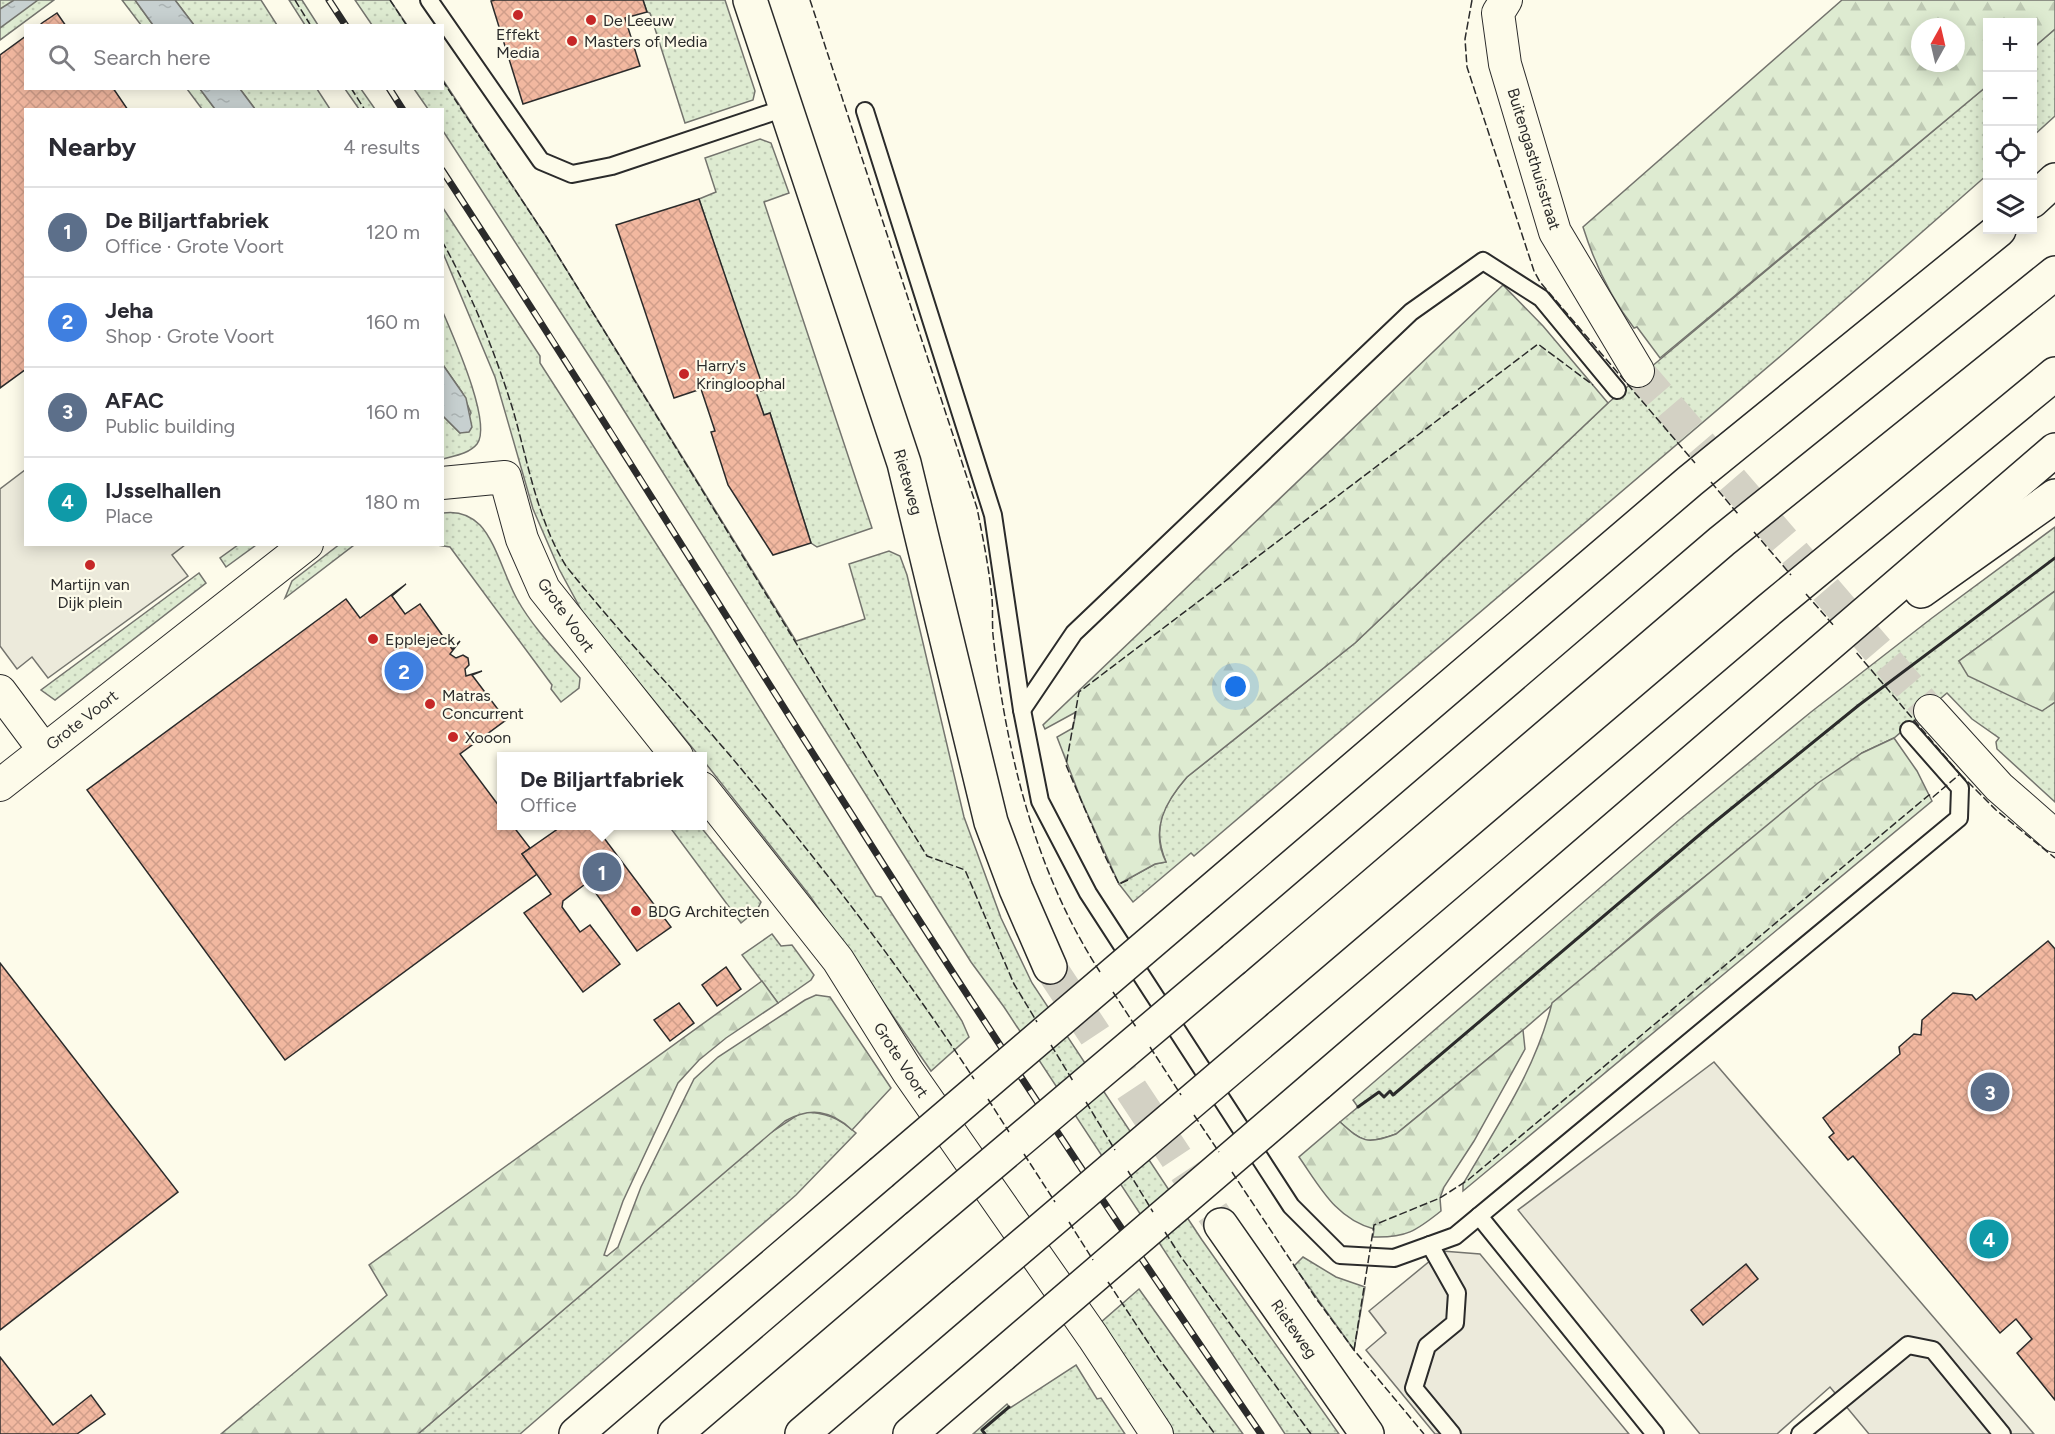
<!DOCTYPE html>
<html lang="en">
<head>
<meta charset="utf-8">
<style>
	body { margin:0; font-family:Figtree,sans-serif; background:#f7f7f7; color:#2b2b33 }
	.controls { position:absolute; right:18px; top:18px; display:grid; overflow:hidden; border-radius:0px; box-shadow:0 3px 15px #0003 }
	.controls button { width:54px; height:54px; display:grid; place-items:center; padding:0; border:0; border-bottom:2px solid #e1e1e2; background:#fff; color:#2b2b33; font:30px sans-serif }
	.compass { position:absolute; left:1911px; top:18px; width:54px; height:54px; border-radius:50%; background:#fff; box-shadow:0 3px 15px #0003; rotate:8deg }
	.you { position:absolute; left:1236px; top:687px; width:21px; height:21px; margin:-15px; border:4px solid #fff; border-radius:50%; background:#1a73e8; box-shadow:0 0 0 9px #1a73e833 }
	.badge { display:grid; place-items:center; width:39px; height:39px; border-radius:50%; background:#0b8043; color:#fff; font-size:20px; font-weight:700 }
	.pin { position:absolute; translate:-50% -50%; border:3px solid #fff; box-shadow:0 2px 6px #0006 }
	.popup { position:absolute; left:497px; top:752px; width:210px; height:78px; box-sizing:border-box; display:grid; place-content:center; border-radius:0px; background:#fff; filter:drop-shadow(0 2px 4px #0005); font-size:20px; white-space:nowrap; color:#7c7c81 }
	.popup b { font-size:22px; color:#2b2b33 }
	.popup::after { content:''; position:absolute; left:50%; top:100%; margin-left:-12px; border:12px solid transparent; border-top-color:#fff }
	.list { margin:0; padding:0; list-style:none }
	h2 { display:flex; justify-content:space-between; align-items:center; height:78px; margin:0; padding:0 24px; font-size:26px }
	h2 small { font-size:20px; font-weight:400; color:#7c7c81 }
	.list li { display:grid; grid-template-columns:39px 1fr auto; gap:18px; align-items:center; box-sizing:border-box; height:90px; padding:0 24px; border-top:2px solid #e1e1e2 }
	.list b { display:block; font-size:22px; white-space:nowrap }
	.list p { margin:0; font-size:20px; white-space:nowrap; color:#7c7c81 }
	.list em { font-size:20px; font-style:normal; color:#7c7c81 }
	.icon { flex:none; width:33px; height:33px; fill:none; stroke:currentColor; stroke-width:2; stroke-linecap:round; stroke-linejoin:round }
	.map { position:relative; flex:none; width:2055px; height:1434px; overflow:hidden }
	.search { position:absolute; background:#fff; box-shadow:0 3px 15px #0003; left:24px; top:24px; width:420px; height:66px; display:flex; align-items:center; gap:15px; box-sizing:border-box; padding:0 21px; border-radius:0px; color:#7c7c81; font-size:22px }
	.panel { position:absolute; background:#fff; box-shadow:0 3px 15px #0003; left:24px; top:108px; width:420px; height:438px; border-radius:0px }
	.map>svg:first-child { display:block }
	.grass { fill:url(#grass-dots); stroke:#74746e; stroke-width:1.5 }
	.forest { fill:url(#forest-firs); stroke:#74746e; stroke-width:1.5; fill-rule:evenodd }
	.parking { fill:#eceadb; stroke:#74746e; stroke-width:1.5 }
	.water { fill:url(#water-ripples); stroke:#74746e; stroke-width:1.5 }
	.building { fill:url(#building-cross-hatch); stroke:#2b2b2b; stroke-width:1.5 }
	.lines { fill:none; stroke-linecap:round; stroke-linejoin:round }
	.street-tunnel { stroke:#d3d1c4; stroke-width:32; stroke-dasharray:32 16; stroke-linecap:butt }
	.secondary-tunnel { stroke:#d3d1c4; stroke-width:33; stroke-dasharray:33 16; stroke-linecap:butt }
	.lane-casing { stroke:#2b2b2b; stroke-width:20 }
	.street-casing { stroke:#2b2b2b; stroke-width:34 }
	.secondary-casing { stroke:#2b2b2b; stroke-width:36 }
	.highway-casing { stroke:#2b2b2b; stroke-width:36 }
	.lane { stroke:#fdfbea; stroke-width:16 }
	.street { stroke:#fdfbea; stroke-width:32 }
	.secondary { stroke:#fdfbea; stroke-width:33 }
	.highway { stroke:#fdfbea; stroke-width:33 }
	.rail-casing { stroke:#2b2b2b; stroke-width:7 }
	.rail { stroke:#fdfbea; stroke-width:4.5; stroke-dasharray:14; stroke-linecap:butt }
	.highway-bridge-casing { stroke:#2b2b2b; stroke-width:36; stroke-linecap:butt }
	.highway-bridge { stroke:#fdfbea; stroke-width:33 }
	.fence { stroke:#2b2b2b; stroke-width:1.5; stroke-dasharray:8 3; stroke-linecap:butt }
	.wall { stroke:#2b2b2b; stroke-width:3 }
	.poi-dot { fill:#c62828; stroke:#fdfbea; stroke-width:2 }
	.labels { text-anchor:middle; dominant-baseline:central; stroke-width:4.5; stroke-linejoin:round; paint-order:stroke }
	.poi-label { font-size:16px; fill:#2b2b2b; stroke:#fdfbea; text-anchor:start }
	.street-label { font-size:16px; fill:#2b2b2b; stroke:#fdfbea }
</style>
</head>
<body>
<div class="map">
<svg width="2055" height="1434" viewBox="0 0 2055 1434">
	<defs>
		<pattern id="grass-dots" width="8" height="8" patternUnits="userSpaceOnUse" patternTransform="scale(1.5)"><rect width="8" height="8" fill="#deebd1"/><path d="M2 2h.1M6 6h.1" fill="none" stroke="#bfcab4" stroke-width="1.8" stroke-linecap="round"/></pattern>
		<pattern id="forest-firs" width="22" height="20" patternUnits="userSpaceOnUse" patternTransform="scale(1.5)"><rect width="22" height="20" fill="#deebd1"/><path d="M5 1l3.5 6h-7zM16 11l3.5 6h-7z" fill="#bfcab4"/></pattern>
		<pattern id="water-ripples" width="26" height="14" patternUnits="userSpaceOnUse" patternTransform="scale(1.5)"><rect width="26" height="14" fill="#c7d0d0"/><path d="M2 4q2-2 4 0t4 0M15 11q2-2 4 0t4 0" fill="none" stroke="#abb3b3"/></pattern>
		<pattern id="building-cross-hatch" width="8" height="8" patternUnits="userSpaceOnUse" patternTransform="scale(1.5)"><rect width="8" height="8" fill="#f2b8a0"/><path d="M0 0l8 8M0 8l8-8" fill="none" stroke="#d09e8a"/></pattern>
	</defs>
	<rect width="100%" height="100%" fill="#fdfbea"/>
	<g class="grass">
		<path d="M0 0H54L0 40Z"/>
		<path d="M122 0H135L153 25H141Z"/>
		<path d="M175 0H261L277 25H194Z"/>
		<path d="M289 0H302L318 25H305Z"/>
		<path d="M355 0H390L407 25H372Z"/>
		<path d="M643 0H725L755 91 753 100 685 123 650 13 647 12Z"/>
		<path d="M2055 29V116L2033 136V48Z"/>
		<path d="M443 80 547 238 796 641 865 619 849 564 889 551 900 556 907 575 964 817 1001 918 1032 983 1202 1240 1339 1434H1285L1004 1007 971 962 606 382 443 131 442 110 428 109 414 89 442 88Z"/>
		<path d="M1987 86V175L1783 354 1194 856 1191 853 1133 902 1119 884 1155 864 1166 862C1151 826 1163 805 1187 777L1355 643 1608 403Z"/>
		<path d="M187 89H200L215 109H202Z"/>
		<path d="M240 89H317L330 109H255Z"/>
		<path d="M345 89H361L375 109H359Z"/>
		<path d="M760 139 771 143 789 193 764 202 872 528 817 547 811 543 770 413 764 415 756 392 763 390 699 199 716 192 705 158Z"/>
		<path d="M443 208 540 356V363L709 626 876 896 881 897 962 1021 969 1037 931 1071 810 896 703 760 702 756H699L584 615 559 569 533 509 495 377 443 253Z"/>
		<path d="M442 310C452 334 493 423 477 444 469 454 453 456 443 459V416L460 433 471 413 462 392 443 365Z"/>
		<path d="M443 513C457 511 470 515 480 525 496 542 505 578 517 599 533 628 558 653 580 678L579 688 561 702 551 689 552 685 450 547 437 545 442 544Z"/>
		<path d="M2055 527V591L1959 661 2042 710 2055 702V802L1997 749 1996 742 1999 738 1972 719 1947 693 1894 738 1862 753 1660 912 1523 1030 1396 1134C1367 1145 1362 1142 1340 1122L1358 1107 1353 1100 1679 820 1811 712 1932 618Z"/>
		<path d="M340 544 354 545 285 598 292 581Z"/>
		<path d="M238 545H256L226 567 220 558Z"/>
		<path d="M199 573 206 583 55 700 41 690Z"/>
		<path d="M669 826H700L761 902 757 910 741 923Z"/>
		<path d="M772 934 781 946 792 945 814 975 811 980 778 1003 742 955Z"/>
		<path d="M802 1112C825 1112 839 1118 856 1133L796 1195 520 1434H418L767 1135Z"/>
		<path d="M1303 1257 1336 1277 1365 1287 1354 1350 1294 1266Z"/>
		<path d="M1139 1289 1243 1434H1172L1099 1324Z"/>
		<path d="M1076 1365 1097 1399 1101 1398 1125 1434H973L1007 1404 1010 1408Z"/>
	</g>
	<g class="forest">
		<path d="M1842 0H2055V29L2033 48 2032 22H1988L1987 86 1660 358 1637 327 1634 328C1610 297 1595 265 1583 227ZM1920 27H1956V63H1920Z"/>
		<path d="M1503 285 1543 326 1608 403 1355 643 1187 777C1165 802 1150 830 1166 862L1155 864 1119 884 1082 802 1057 737 1073 728 1076 712 1045 729 1043 725Z"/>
		<path d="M2055 591V702L2042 711 1968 676 1959 661Z"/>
		<path d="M1894 738 1917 771 1932 801 1463 1191V1184C1498 1124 1535 1071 1552 1003L1818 783 1862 753Z"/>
		<path d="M762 981 778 1003 726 1038 699 1060 678 1083 623 1201 604 1255 607 1256 618 1247 641 1187 694 1079 718 1057 805 1000 816 995 830 997 891 1088 852 1130C831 1110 810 1107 785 1121L418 1434H221L387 1295 369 1265Z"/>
		<path d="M1523 1030 1525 1049 1474 1141 1444 1187 1440 1198 1441 1211C1416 1231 1406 1238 1373 1237L1374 1229C1336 1219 1320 1187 1299 1157L1340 1122C1362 1142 1367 1145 1396 1134Z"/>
	</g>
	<g class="parking">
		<path d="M25 470 26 544 185 545 172 555 188 576 48 678 32 657 17 669 0 646V489Z"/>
		<path d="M1714 1062 2034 1434H1869L1830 1387 1777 1434H1700L1518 1210Z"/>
		<path d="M1442 1251 1480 1254 1629 1434H1435L1366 1350 1386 1333 1369 1311Z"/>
	</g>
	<g class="water">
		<path d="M14 0H38L0 28V9Z"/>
		<path d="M135 0H175L194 25H153Z"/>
		<path d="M200 89H240L255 109H215Z"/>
		<path d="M443 365 466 398 472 427 469 432 460 433 443 416Z"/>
	</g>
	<g class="building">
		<path d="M495 0H643L647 12 625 18 640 66 523 104 491 1Z"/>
		<path d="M57 13 66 26H39L42 23Z"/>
		<path d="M26 36V88H113L128 110H26V369L0 388V55Z"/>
		<path d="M699 199 764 390 756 392 764 415 770 413 811 543 773 555 728 485 711 432 715 431 701 389 674 398 616 225Z"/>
		<path d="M406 584 392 596 405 614 420 604 452 649 460 641 450 654 456 658 463 655 468 658 469 665 465 669 466 676 482 671 472 675 506 720 460 754 502 810V826H513L530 848 522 854 537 874 285 1060 87 790 346 599 360 618Z"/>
		<path d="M562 826H595L671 927 637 951 588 882 563 901 562 907 580 932 590 925 620 964 583 992 524 913 551 894 522 854Z"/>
		<path d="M2048 941 2055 949V1400L2017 1353 2032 1339 2016 1319 2000 1333 1853 1156 1848 1160 1829 1137 1834 1133 1823 1118 1900 1054 1899 1047 1914 1034 1921 1035 1922 1020 1953 993 1972 995 1976 1000Z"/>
		<path d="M0 963 178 1192 0 1330Z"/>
		<path d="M726 967 741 989 717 1006 702 985Z"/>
		<path d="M679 1003 694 1023 670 1041 654 1020Z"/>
		<path d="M1746 1264 1758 1279 1703 1325 1691 1310Z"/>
		<path d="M0 1357 53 1425 91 1395 105 1414 77 1434H0Z"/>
	</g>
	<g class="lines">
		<path class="street-tunnel" d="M1638 371 1930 711"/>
		<path class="secondary-tunnel" d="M1050 967 1221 1225"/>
		<g class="lane-casing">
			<g id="lane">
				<path d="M429 0 541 161 572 174 612 166 785 108"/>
				<path d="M865 111 993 515 1022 710 1040 801 1088 893 1291 1206 1340 1255 1394 1258 1455 1236 1959 818 1960 788 1909 730"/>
				<path d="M1022 710 1074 633 1411 312 1483 261 1541 298 1617 390"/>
				<path d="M1479 1216 1655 1434"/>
				<path d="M1430 1245 1457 1293 1455 1323 1427 1346 1414 1388 1452 1434"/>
				<path d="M1800 1434 1908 1345 1933 1350 2002 1434"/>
			</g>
		</g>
		<g class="street-casing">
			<g id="street">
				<path d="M1506 0 1498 13 1505 64 1555 232 1638 371"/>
				<path d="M442 483 505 477 522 539 544 589 677 756"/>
				<path d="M0 691 44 750"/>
				<path d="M1930 711 1999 787 2055 836"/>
				<path d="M0 785 307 544"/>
				<path d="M702 788 838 960 908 1072 1093 1337 1157 1434"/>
			</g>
		</g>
		<g class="secondary-casing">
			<g id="secondary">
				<path d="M750 0 904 463 991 822 1016 889 1050 967"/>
				<path d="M1221 1225 1367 1434"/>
			</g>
		</g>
		<g class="highway-casing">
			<g id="highway">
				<path d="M2032 201 2055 180"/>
				<path d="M1921 591 2055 496"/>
				<path d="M1198 902 1690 481 1999 230"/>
				<path d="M1234 959 1722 541 2055 273"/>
				<path d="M1279 1027 1770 609 2055 374"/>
				<path d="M1318 1084 2055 450"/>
				<path d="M576 1434 881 1173"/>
				<path d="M675 1434 917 1227"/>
				<path d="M802 1434 963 1296"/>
				<path d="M910 1434 1002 1355"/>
			</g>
		</g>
		<use href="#lane" class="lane"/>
		<use href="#street" class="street"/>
		<use href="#secondary" class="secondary"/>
		<use href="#highway" class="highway"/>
		<g class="rail-casing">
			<g id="rail">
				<path d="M329 0 346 26"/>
				<path d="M389 88 403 110"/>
				<path d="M442 170C582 383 715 600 852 815 984 1024 1121 1230 1261 1434"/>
			</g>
		</g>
		<use href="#rail" class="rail"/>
		<g class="highway-bridge-casing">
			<g id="highway-bridge">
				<path d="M881 1173 1198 902"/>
				<path d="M917 1227 1234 959"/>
				<path d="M963 1296 1279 1027"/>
				<path d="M1002 1355 1318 1084"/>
			</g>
		</g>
		<use href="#highway-bridge" class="highway-bridge"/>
		<g class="fence">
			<path d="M295 0 311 26"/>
			<path d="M390 0 407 26"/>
			<path d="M810 0 977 508C983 538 989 568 992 598 993 610 992 623 993 635 1006 752 1035 872 1100 972"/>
			<path d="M1472 0 1465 39 1467 67 1534 271 1540 282 1695 463"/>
			<path d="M442 80 547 238 927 856 965 870 1014 984 1037 1022"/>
			<path d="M351 88 365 110"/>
			<path d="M442 241C472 295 495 352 513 410 528 462 537 519 566 566 617 630 674 690 727 752 815 856 899 965 974 1079"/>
			<path d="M1711 482 1738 514"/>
			<path d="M1754 532 1791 575"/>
			<path d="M1806 594 1834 626"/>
			<path d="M1960 774 1996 810 2055 858"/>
			<path d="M1128 880 1119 884 1105 856 1066 765 1079 692 1538 344 1593 385"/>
			<path d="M1113 992 1136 1027"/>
			<path d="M1051 1045 1073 1081"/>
			<path d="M1150 1047 1181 1095"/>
			<path d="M988 1099 1009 1132"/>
			<path d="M1086 1102 1115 1150"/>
			<path d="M1194 1115 1219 1152"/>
			<path d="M1024 1154 1055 1202"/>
			<path d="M1128 1171 1153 1212"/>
			<path d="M1232 1172 1315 1297 1354 1350 1424 1434"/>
			<path d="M1069 1222 1093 1260"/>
			<path d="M1165 1232 1181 1257 1311 1434"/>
			<path d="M1108 1282 1159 1359 1215 1434"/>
			<path d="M1354 1350 1374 1225 1440 1198 1468 1180 1929 795 1933 797 1960 774 1855 651"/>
		</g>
		<g class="wall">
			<path d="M1358 1107 1379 1092 1384 1097 1390 1091 1393 1095 1711 825 1859 705 2055 558"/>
			<path d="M985 1434 982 1430 1009 1407"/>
		</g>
	</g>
	<g class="poi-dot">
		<circle cx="518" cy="15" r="6"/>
		<circle cx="591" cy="20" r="6"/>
		<circle cx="572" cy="41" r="6"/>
		<circle cx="684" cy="374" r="6"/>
		<circle cx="90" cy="565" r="6"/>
		<circle cx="373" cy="639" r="6"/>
		<circle cx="430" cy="704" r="6"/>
		<circle cx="453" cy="737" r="6"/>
		<circle cx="636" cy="911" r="6"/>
	</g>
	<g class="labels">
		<g class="poi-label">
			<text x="603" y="20">De Leeuw</text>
			<text x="518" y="34" text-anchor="middle">Effekt<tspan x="518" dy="18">Media</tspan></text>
			<text x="584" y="41">Masters of Media</text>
			<text x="696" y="365">Harry's<tspan x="696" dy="18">Kringloophal</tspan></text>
			<text x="90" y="584" text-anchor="middle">Martijn van<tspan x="90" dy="18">Dijk plein</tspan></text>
			<text x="385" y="639">Epplejeck</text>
			<text x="442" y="695">Matras<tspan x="442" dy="18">Concurrent</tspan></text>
			<text x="465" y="737">Xooon</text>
			<text x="648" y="911">BDG Architecten</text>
		</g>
		<g class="street-label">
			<text transform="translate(1534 159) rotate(73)">Buitengasthuisstraat</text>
			<text transform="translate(908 482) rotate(74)">Rieteweg</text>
			<text transform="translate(566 615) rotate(55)">Grote Voort</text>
			<text transform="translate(82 720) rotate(-38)">Grote Voort</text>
			<text transform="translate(901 1060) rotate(57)">Grote Voort</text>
			<text transform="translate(1294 1329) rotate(55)">Rieteweg</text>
		</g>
	</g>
</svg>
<div class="controls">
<button>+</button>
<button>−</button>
<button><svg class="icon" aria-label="locate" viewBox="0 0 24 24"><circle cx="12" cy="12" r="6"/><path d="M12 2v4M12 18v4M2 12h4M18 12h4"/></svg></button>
<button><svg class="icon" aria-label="layers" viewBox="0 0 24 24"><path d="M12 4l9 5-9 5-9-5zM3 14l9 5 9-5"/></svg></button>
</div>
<svg class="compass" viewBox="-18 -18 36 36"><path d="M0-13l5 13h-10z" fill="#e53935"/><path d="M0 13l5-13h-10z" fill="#7c7c81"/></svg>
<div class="you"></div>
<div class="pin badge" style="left:602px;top:872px;background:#5c6f8a">1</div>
<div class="popup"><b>De Biljartfabriek</b>Office</div>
<div class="pin badge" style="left:404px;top:671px;background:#3f7fe0">2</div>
<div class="pin badge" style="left:1990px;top:1092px;background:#5c6f8a">3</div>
<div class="pin badge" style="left:1989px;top:1239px;background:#0f9aa8">4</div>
<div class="search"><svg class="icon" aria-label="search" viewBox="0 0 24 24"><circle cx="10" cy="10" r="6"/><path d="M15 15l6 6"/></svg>Search here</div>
<section class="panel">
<h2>Nearby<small>4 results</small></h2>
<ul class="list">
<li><span class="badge" style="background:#5c6f8a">1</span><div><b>De Biljartfabriek</b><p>Office · Grote Voort</p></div><em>120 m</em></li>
<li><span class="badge" style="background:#3f7fe0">2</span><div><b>Jeha</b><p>Shop · Grote Voort</p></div><em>160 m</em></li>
<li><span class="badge" style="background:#5c6f8a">3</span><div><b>AFAC</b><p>Public building</p></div><em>160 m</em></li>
<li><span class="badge" style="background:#0f9aa8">4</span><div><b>IJsselhallen</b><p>Place</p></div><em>180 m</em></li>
</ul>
</section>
</div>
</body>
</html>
